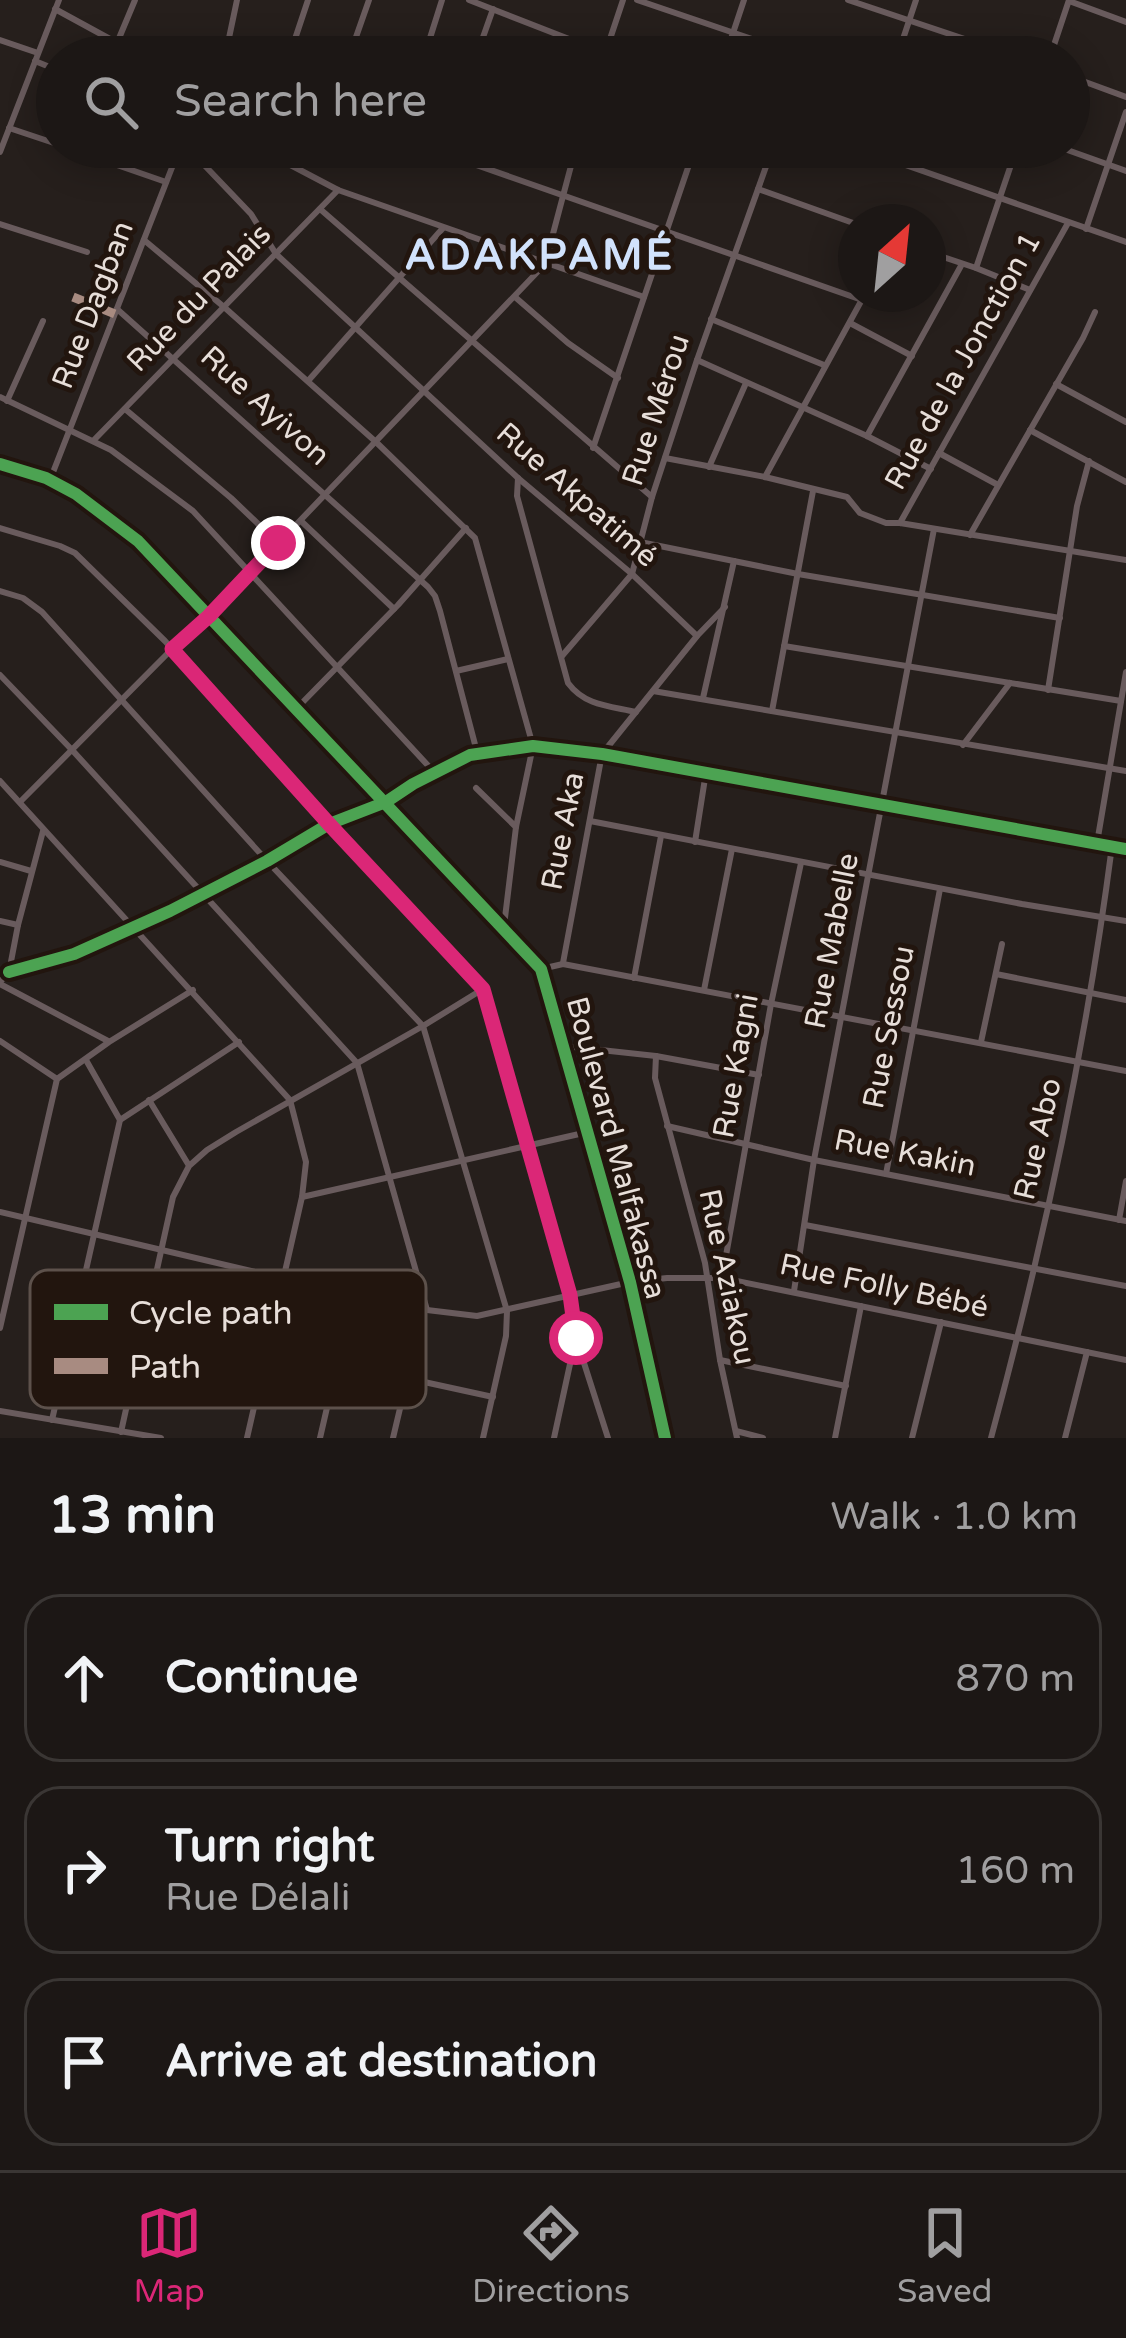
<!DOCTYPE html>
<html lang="en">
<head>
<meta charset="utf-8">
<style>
	body { margin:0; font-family:"Varela Round",sans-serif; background:#25201e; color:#f1f3f6 }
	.compass { position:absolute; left:838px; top:204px; width:108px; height:108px; border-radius:50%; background:#1c1715; box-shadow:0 6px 30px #0003; rotate:27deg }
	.stop { position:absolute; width:36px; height:36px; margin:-27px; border:9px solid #db2777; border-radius:50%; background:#fff }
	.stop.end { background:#db2777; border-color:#fff; box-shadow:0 3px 12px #0008 }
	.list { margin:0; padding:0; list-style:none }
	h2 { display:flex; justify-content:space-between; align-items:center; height:156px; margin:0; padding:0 48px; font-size:51px }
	h2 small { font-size:39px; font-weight:400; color:#a09fa0 }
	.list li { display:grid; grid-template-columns:78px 1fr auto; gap:36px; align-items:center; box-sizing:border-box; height:168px; margin:0 24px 24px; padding:0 24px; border:3px solid #3a3634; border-radius:36px }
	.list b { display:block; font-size:45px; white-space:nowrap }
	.list p { margin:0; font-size:39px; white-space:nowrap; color:#a09fa0 }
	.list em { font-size:39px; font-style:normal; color:#a09fa0 }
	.icon { flex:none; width:66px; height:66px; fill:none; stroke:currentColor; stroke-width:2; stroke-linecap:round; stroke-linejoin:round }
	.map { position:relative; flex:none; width:1126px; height:1438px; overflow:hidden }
	.search { position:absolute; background:#1c1715; box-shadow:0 6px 30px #0003; left:36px; right:36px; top:36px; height:132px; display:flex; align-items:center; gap:30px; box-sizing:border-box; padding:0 42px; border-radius:66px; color:#a09fa0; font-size:45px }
	.sheet { height:732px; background:#1c1715 }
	nav { display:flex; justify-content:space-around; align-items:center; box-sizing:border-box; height:168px; border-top:3px solid #3a3634; background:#1c1715; font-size:33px; color:#a09fa0 }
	nav a { display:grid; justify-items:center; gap:6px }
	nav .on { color:#db2777 }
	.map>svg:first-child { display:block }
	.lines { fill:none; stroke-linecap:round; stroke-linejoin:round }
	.minor { stroke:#695b5d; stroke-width:6 }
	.quiet { stroke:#a88b81; stroke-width:9; stroke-dasharray:18 9; stroke-linecap:butt }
	.cycleway-casing { stroke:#22150e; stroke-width:20 }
	.cycleway { stroke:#4ca352; stroke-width:12 }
	.route { stroke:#db2777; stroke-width:15 }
	.labels { text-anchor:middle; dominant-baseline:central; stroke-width:10; stroke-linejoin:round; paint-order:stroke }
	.street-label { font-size:30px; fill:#e7ded9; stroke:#22150e }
	.district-label { font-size:42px; font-weight:bold; letter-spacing:3px; fill:#d1e2fc; stroke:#22150e }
	.key { fill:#22150e; stroke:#5d514b; stroke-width:3 }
	.key-label { font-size:33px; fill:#e7ded9 }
</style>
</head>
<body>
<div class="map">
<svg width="1126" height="1438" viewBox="0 0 1126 1438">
	<rect width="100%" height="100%" fill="#261f1c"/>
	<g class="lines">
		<g class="minor">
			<path d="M469 0 587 46 605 56"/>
			<path d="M637 0 805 57"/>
			<path d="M848 0 1018 57"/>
			<path d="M1069 1 1126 22"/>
			<path d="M55 9 143 57"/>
			<path d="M0 40 38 53"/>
			<path d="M117 43 135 0"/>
			<path d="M355 46 385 57"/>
			<path d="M225 57 237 0"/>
			<path d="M289 57 308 0"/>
			<path d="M349 57 369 0"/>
			<path d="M424 57 442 0"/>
			<path d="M476 57 493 9"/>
			<path d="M604 57 623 0"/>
			<path d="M725 57 744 0"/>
			<path d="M897 57 916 0"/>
			<path d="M1050 57 1069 0"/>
			<path d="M35 61 57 70"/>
			<path d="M1069 76 1126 97"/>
			<path d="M9 128 57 144"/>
			<path d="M65 147 166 182"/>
			<path d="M187 147 251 214 276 254 518 478 632 574 697 636"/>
			<path d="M265 147 279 159 338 190 644 297"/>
			<path d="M425 147 862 300"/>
			<path d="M637 147 688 165"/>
			<path d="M854 147 1126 242"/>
			<path d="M1059 147 1126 171"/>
			<path d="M0 152 59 0"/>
			<path d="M112 164 119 147"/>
			<path d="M758 189 856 224"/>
			<path d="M320 209 652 497"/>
			<path d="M0 224 87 252"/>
			<path d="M1086 229 1126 112"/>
			<path d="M144 240 224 307 376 442 475 538 533 746 516 827 504 926"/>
			<path d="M928 252 976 268 1030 290"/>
			<path d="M976 268 1017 147"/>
			<path d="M515 297 568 343 618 378"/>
			<path d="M117 309 428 587 435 596 440 611 477 752"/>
			<path d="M711 319 824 365"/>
			<path d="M850 323 912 356"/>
			<path d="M697 360 867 436 931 469"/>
			<path d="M308 381 443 228"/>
			<path d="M1056 384 1126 422"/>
			<path d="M0 397 111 450 193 511 434 772"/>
			<path d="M7 401 43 321"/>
			<path d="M125 409 231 498 278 543"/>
			<path d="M1030 430 1126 482"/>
			<path d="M867 436 962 264"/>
			<path d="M94 440 338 190"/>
			<path d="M593 448 695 147"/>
			<path d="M939 453 998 485"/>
			<path d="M665 458 765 477 847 497 860 513 886 523H900L1126 560"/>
			<path d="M0 464 46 478 76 494 138 541 541 969 630 1282 665 1438"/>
			<path d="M709 467 746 383"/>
			<path d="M765 477 865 294"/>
			<path d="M518 478 517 496 568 683C585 706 610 706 636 712"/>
			<path d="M50 480 180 147"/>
			<path d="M301 521 394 609"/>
			<path d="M900 523 1068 223"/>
			<path d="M0 528 60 546 75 553 165 641 329 824 483 989 570 1295 576 1338 608 1438"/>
			<path d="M970 535 1083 338 1095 312"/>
			<path d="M640 542 798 574 1060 618"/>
			<path d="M0 591 23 598 42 612 267 861 423 1026 507 1311 506 1336 483 1438"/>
			<path d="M784 646 1121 701"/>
			<path d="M562 656 632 574 652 497 697 360 768 161"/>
			<path d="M456 671 508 659"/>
			<path d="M0 675 73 751 357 1063 427 1310"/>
			<path d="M1048 690 1077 506 1089 461"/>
			<path d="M653 691 1126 771"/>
			<path d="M703 698 734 561"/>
			<path d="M297 708 398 605 466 528"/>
			<path d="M772 711 813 491"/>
			<path d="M963 745 1010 683"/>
			<path d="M0 781 290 1100 306 1162 302 1197 247 1438"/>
			<path d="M476 788 516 827"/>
			<path d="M21 801 172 649 209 616 545 264 576 147"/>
			<path d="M590 821 1022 904 1126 921"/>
			<path d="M695 842 706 772"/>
			<path d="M1097 843 1126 672"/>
			<path d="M0 862 31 871"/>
			<path d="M0 921 18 925"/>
			<path d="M563 963 602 754 697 636 725 607"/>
			<path d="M541 969 563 964 1126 1071"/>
			<path d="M9 972 74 954 170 911 267 861 329 824 386 802 413 784 470 755 533 746 602 754 1126 849"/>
			<path d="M996 974 1126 1000"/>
			<path d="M634 978 661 836"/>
			<path d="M0 982 9 972 18 925 43 831"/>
			<path d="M0 984 108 1041"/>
			<path d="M704 990 732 849"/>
			<path d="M0 1041 57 1079"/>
			<path d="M981 1042 1002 944"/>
			<path d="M564 1046 656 1056 759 1075"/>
			<path d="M656 1056 655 1078 705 1263 720 1360 737 1438"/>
			<path d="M86 1060 120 1120"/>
			<path d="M149 1100 188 1164"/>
			<path d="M667 1126 814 1160 1126 1221"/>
			<path d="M886 1174 940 889"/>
			<path d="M302 1197 588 1132"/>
			<path d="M0 1212 353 1295 427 1310 477 1316 630 1282 667 1278H722L1126 1360"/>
			<path d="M1119 1220 1126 1181"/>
			<path d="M805 1225 1126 1286"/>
			<path d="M722 1278 771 1004 801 863"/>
			<path d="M794 1291 814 1160 934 529"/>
			<path d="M0 1328 57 1079 109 1042 193 990"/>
			<path d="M720 1360 846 1386"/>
			<path d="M337 1363 493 1397"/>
			<path d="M0 1411 161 1438"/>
			<path d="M52 1420 120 1120 239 1042"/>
			<path d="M736 1431 763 1438"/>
			<path d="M121 1432 173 1197 189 1166 207 1150 236 1132 423 1026 483 989"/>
			<path d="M320 1438 353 1295"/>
			<path d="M393 1438 407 1379"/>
			<path d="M554 1438 575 1341"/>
			<path d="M835 1438 861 1306"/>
			<path d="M912 1438 941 1322"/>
			<path d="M991 1438C1044 1243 1086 1046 1112 846"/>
			<path d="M1065 1438 1087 1352"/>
		</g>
		<path class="quiet" d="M73 297 115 314"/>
		<g class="cycleway-casing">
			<g id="cycleway">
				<path d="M0 464 46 478 76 494 138 541 541 969 630 1282 665 1438"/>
				<path d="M9 972 74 954 170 911 267 861 329 824 386 802 413 784 470 755 533 746 602 754 1126 849"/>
			</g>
		</g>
		<use href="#cycleway" class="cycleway"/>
	</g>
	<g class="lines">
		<path class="route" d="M278 543 209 616 172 649 329 824 483 989 570 1295 576 1338"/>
	</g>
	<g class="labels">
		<g class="street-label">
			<text transform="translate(199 298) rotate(-46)">Rue du Palais</text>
			<text transform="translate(93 305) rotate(-69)">Rue Dagban</text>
			<text transform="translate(963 361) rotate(-61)">Rue de la Jonction 1</text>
			<text transform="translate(265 406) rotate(42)">Rue Ayivon</text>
			<text transform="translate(656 410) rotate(-72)">Rue Mérou</text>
			<text transform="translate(577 495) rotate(41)">Rue Akpatimé</text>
			<text transform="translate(563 831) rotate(-79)">Rue Aka</text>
			<text transform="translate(832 941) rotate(-79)">Rue Mabelle</text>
			<text transform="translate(889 1027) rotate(-79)">Rue Sessou</text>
			<text transform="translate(736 1066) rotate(-80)">Rue Kagni</text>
			<text transform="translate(1038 1139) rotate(-77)">Rue Abo</text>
			<text transform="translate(616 1148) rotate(75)">Boulevard Malfakassa</text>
			<text transform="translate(905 1153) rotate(11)">Rue Kakin</text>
			<text transform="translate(727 1277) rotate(78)">Rue Aziakou</text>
			<text transform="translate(884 1286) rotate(12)">Rue Folly Bébé</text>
		</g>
		<g class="district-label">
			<text x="540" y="255">ADAKPAMÉ</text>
		</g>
	</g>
	<rect x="30" y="1270" width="396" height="138" rx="18" class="key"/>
	<rect x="54" y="1304" width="54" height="16" fill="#4ca352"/>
	<rect x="54" y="1358" width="54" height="16" fill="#a88b81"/>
	<g class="key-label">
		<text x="129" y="1324">Cycle path</text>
		<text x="129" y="1378">Path</text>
	</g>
</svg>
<svg class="compass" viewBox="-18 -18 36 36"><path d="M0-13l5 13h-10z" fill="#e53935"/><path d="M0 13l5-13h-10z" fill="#a09fa0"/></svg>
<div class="stop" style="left:576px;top:1338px"></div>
<div class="stop end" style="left:278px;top:543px"></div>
<div class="search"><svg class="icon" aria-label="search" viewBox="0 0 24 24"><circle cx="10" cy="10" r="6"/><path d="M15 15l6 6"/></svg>Search here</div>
</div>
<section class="sheet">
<h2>13 min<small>Walk · 1.0 km</small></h2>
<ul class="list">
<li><svg class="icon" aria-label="ahead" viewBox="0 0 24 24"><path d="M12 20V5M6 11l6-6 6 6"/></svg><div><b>Continue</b></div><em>870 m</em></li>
<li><svg class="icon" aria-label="right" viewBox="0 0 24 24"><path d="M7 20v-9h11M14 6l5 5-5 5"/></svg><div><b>Turn right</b><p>Rue Délali</p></div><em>160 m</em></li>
<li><svg class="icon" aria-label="arrive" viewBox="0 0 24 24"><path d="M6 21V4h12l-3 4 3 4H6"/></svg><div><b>Arrive at destination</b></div></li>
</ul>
</section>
<nav>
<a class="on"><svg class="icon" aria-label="map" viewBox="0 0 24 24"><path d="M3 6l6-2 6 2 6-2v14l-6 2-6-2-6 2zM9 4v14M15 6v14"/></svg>Map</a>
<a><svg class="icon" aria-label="directions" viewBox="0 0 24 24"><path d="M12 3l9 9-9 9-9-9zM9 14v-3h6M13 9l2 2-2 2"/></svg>Directions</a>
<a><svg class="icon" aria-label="saved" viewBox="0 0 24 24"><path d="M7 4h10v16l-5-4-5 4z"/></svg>Saved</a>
</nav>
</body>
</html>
